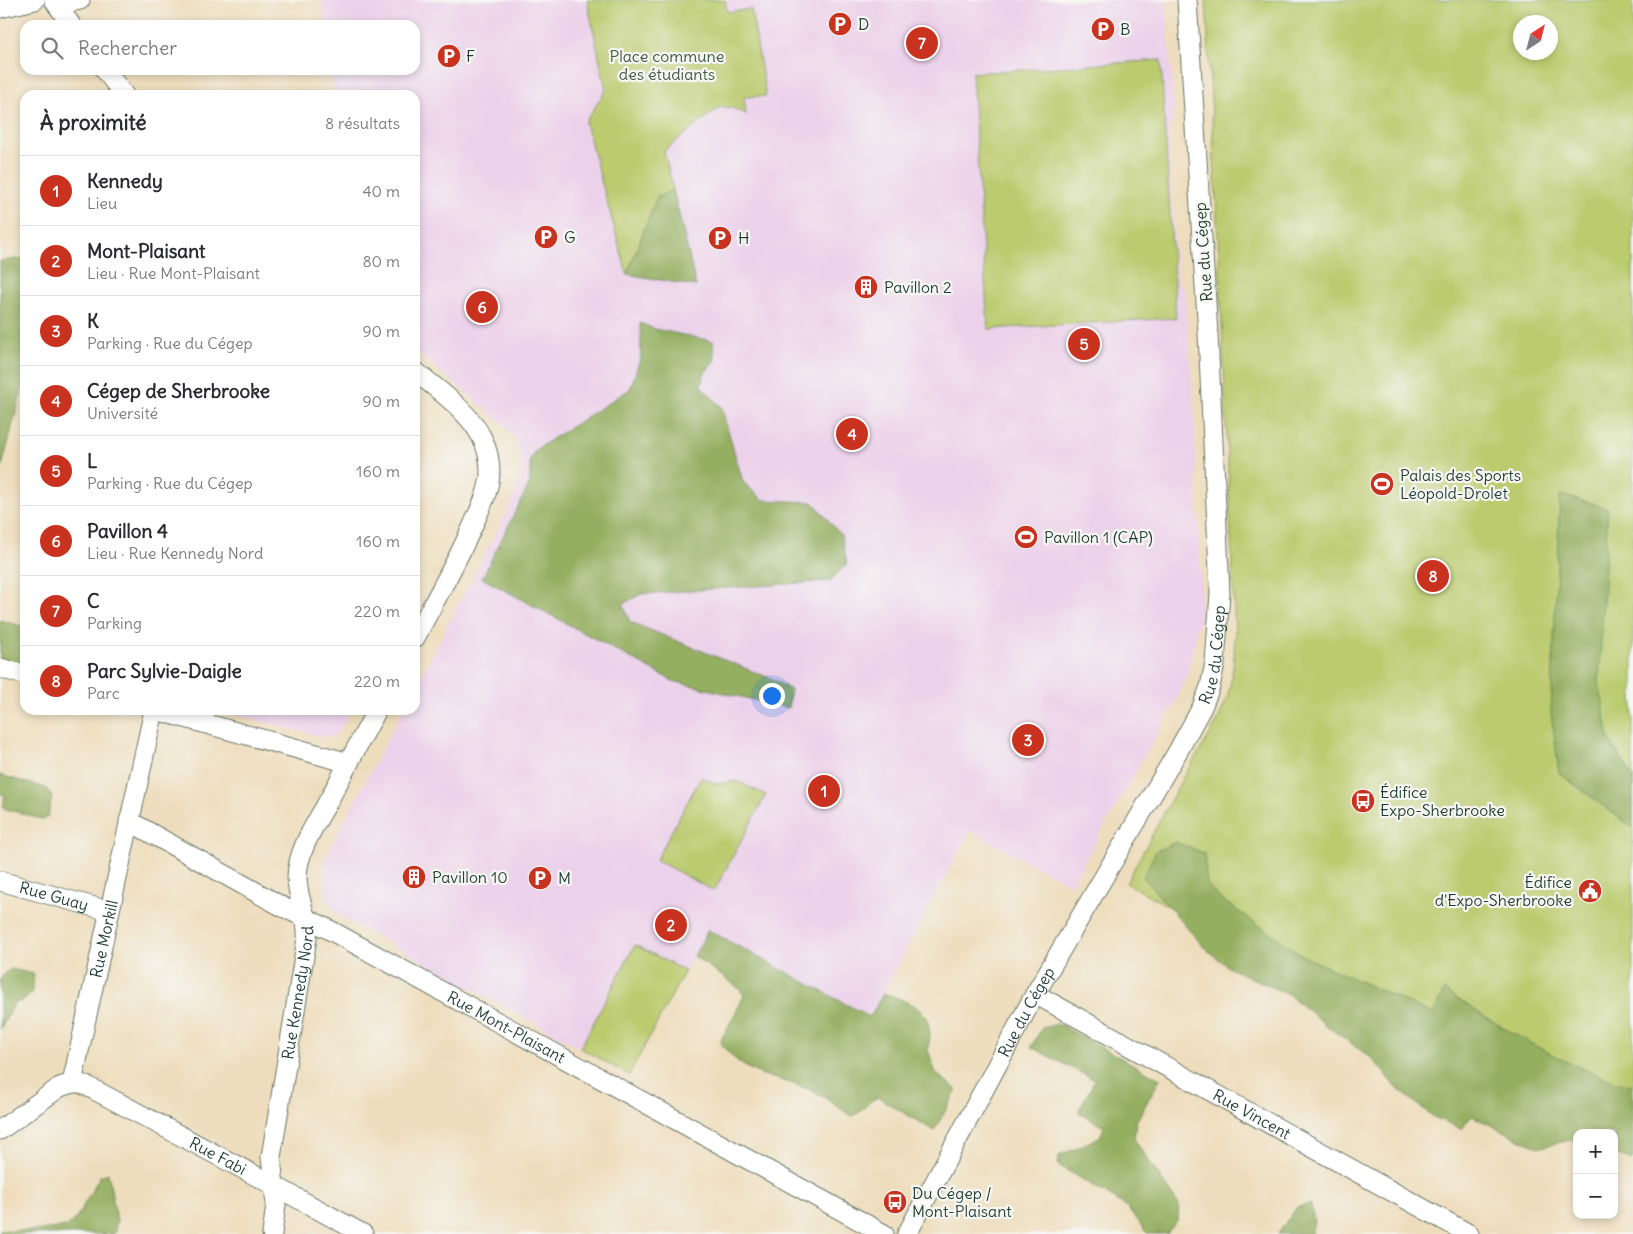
<!DOCTYPE html>
<html lang="fr">
<head>
<meta charset="utf-8">
<style>
	body { margin:0; font-family:Delius,sans-serif; background:#f7f7f7; color:#2b2b33 }
	.controls { position:absolute; right:15px; bottom:15px; display:grid; overflow:hidden; border-radius:10px; box-shadow:0 2px 8px #0003 }
	.controls button { width:45px; height:45px; display:grid; place-items:center; padding:0; border:0; border-bottom:1px solid #e1e1e2; background:#fff; color:#2b2b33; font:25px sans-serif }
	.compass { position:absolute; left:1513px; top:15px; width:45px; height:45px; border-radius:50%; background:#fff; box-shadow:0 2px 8px #0003; rotate:36deg }
	.you { position:absolute; left:771px; top:695px; width:18px; height:18px; margin:-12px; border:4px solid #fff; border-radius:50%; background:#1a73e8; box-shadow:0 0 0 8px #1a73e833 }
	.badge { display:grid; place-items:center; width:32px; height:32px; border-radius:50%; background:#c8321e; color:#fff; font-size:16px; font-weight:700 }
	.pin { position:absolute; translate:-50% -50%; border:2px solid #fff; box-shadow:0 1px 5px #0006 }
	.list { margin:0; padding:0; list-style:none }
	h2 { display:flex; justify-content:space-between; align-items:center; height:65px; margin:0; padding:0 20px; font-size:21px }
	h2 small { font-size:16px; font-weight:400; color:#7c7c81 }
	.list li { display:grid; grid-template-columns:32px 1fr auto; gap:15px; align-items:center; box-sizing:border-box; height:70px; padding:0 20px; border-top:1px solid #e1e1e2 }
	.list b { display:block; font-size:19px; white-space:nowrap }
	.list p { margin:0; font-size:16px; white-space:nowrap; color:#7c7c81 }
	.list em { font-size:16px; font-style:normal; color:#7c7c81 }
	.icon { flex:none; width:28px; height:28px; fill:none; stroke:currentColor; stroke-width:2; stroke-linecap:round; stroke-linejoin:round }
	.map { position:relative; flex:none; width:1633px; height:1234px; overflow:hidden }
	.search { position:absolute; background:#fff; box-shadow:0 2px 8px #0003; left:20px; top:20px; width:400px; height:55px; display:flex; align-items:center; gap:12px; box-sizing:border-box; padding:0 18px; border-radius:15px; color:#7c7c81; font-size:19px }
	.panel { position:absolute; background:#fff; box-shadow:0 2px 8px #0003; left:20px; top:90px; width:400px; height:625px; border-radius:15px }
	.map>svg:first-child { display:block }
	.built { fill:#ecd1ea }
	.green { fill:#bbcb6e; stroke:#6d8451; fill-rule:evenodd }
	.forest { fill:#94af61; stroke:#5a764a }
	.lines { fill:none; stroke-linecap:round; stroke-linejoin:round }
	.street-casing { stroke:#677564; stroke-width:21 }
	.street { stroke:#fff; stroke-width:19 }
	.labels { text-anchor:middle; dominant-baseline:central; stroke-width:4.5; stroke-linejoin:round; paint-order:stroke }
	.poi-label { font-size:16px; fill:#1f3d34; stroke:#f6f6f2; text-anchor:start }
	.park-label { font-size:16px; fill:#3e5940; stroke:#f6f6f2 }
	.street-label { font-size:16px; fill:#1f3d34; stroke:#f6f6f2 }
</style>
</head>
<body>
<div class="map">
<svg width="1633" height="1234" viewBox="0 0 1633 1234">
	<rect width="100%" height="100%" fill="#f6f6f2"/>
	<filter id="ink" filterUnits="userSpaceOnUse"><feTurbulence type="fractalNoise" baseFrequency=".02" numOctaves="2"/><feDisplacementMap in="SourceGraphic" scale="10" xChannelSelector="R" yChannelSelector="G"/><feConvolveMatrix kernelMatrix="1 2 1 2 8 2 1 2 1" color-interpolation-filters="sRGB"/></filter>
	<filter id="wash" filterUnits="userSpaceOnUse"><feTurbulence type="fractalNoise" baseFrequency=".0096" numOctaves="4" result="noise"/><feDisplacementMap in="SourceGraphic" scale="20" xChannelSelector="R" yChannelSelector="G"/><feGaussianBlur stdDeviation="1.12" result="paint"/><feColorMatrix in="noise" values="0 0 0 0 0 0 0 0 0 0 0 0 0 0 0 0 0 1.4 0 .05"/><feComposite in="paint" operator="in"/></filter>
	<g filter="url(#wash)">
		<rect width="100%" height="100%" fill="#eeddbc"/>
		<g class="built">
			<path d="M322 0H1166L1174 110 1173 119 1168 131 1171 198 1177 278 1185 292 1194 410 1201 588 1200 615 1188 672 1176 701 1071 885 970 831 870 1017 708 930 629 1075 343 918 334 911 326 895 324 869 326 855 403 710H415V687L511 504 521 477V464L517 442 504 425 415 351V95H334L331 70H415V25H325Z"/>
			<path d="M216 710H351L340 730 332 737 320 736Z"/>
		</g>
		<g class="green">
			<path d="M587 0H725L727 12 751 9 766 96 744 97 746 114 730 107 718 108 664 151 696 286 627 274 585 122 606 90Z"/>
			<path d="M1206 0H1633V1122L1564 1121 1126 883C1144 850 1162 816 1180 783 1195 756 1215 731 1225 703 1233 681 1234 658 1235 635L1220 277ZM1520 22H1550V52H1520Z"/>
			<path d="M1161 60 1176 318 988 329 972 73Z"/>
			<path d="M701 777 716 784 737 781 766 795 714 891 656 860Z"/>
			<path d="M635 945 685 971 629 1075 580 1048Z"/>
		</g>
		<g class="forest">
			<path d="M673 190 696 286 627 274 657 197Z"/>
			<path d="M25 258V378L0 474V261Z"/>
			<path d="M640 323 654 329 713 341 715 360 704 374 701 386 721 406 743 482 763 500 813 502 841 535 847 564 830 581 641 594 623 604 630 622 772 679 791 690 788 708 673 681 482 578 530 483V460L535 450 630 389 641 356Z"/>
			<path d="M1560 495 1608 508 1599 681 1609 739 1633 777V828L1559 773 1551 712Z"/>
			<path d="M0 620 25 627V666L0 659Z"/>
			<path d="M0 775 46 788 52 797 48 816 44 820 3 808 5 796 0 793Z"/>
			<path d="M1176 842 1204 853 1207 884 1219 898 1305 957 1433 1014 1444 990C1492 1022 1542 1053 1596 1074 1608 1079 1621 1083 1633 1087V1158L1630 1160 1614 1153V1133H1577V1142L1569 1140 1538 1148 1472 1116 1461 1129 1434 1117 1395 1087 1373 1059 1328 1027 1288 994 1229 968 1204 947 1143 877 1156 851Z"/>
			<path d="M708 930 870 1017 883 994 891 995 915 1006 927 1017 930 1034 928 1050 936 1073 957 1090 934 1131 878 1097C866 1102 865 1111 852 1116 837 1107 822 1094 805 1088 769 1075 744 1076 720 1042L744 996 740 989 694 956Z"/>
			<path d="M11 969 34 974C32 994 34 996 14 1004L0 1030V980L5 973Z"/>
			<path d="M1058 1024 1160 1079 1136 1122 1134 1139 1179 1205 1178 1219 1167 1234H1150L1146 1232 1127 1207 1107 1194 1058 1165 1059 1156 1100 1137 1104 1127 1078 1112 1095 1080 1031 1047 1042 1028Z"/>
			<path d="M108 1173 117 1221 114 1234H0V1230L31 1231 66 1227 76 1219 100 1176Z"/>
			<path d="M1311 1204 1314 1222 1311 1234H1278L1297 1207Z"/>
		</g>
	</g>
	<g filter="url(#ink)">
		<g class="lines">
			<g class="street-casing">
				<g id="street">
					<path d="M54 0 71 25"/>
					<path d="M57 5 80 0"/>
					<path d="M0 8 35 0"/>
					<path d="M105 70 124 95"/>
					<path d="M415 371C438 390 469 411 482 438 487 448 490 461 490 472 490 489 481 507 474 523 457 562 435 600 415 638"/>
					<path d="M0 668 25 675"/>
					<path d="M156 710 349 763"/>
					<path id="s1" d="M129 821 281 906 328 929 884 1234"/>
					<path id="s2" d="M0 881 109 911"/>
					<path id="s3" d="M1035 994 1469 1234"/>
					<path id="s4" d="M72 1083H79L89 1087 273 1185 363 1234"/>
					<path id="s5" d="M0 1130 60 1087 72 1083 154 710"/>
					<path id="s6" d="M272 1234 276 1205 271 1157 307 938C309 917 297 899 297 878 297 850 317 822 330 798 346 768 361 739 377 710"/>
					<path id="s7" d="M907 1234 1035 994 1178 751 1202 707 1210 687 1215 663 1220 593 1208 334 1187 0"/>
				</g>
			</g>
			<use href="#street" class="street"/>
		</g>
	</g>
	<defs>
		<g id="parking-disc" transform="scale(1.25)"><circle r="9.5" fill="#c8321e" stroke="#f6f6f2"/><path d="M-3.5-5.5H1a3.5 3.5 0 0 1 0 7H-1V5.5H-3.5ZM-1-3.4V-.6H.8a1.4 1.4 0 0 0 0-2.8Z" fill="#fff"/></g>
		<g id="building-disc" transform="scale(1.25)"><circle r="9.5" fill="#c8321e" stroke="#f6f6f2"/><path d="M-4-6H4V6H1V3H-1V6H-4ZM-2.5-4.3h1.7v1.8h-1.7ZM.8-4.3h1.7v1.8H.8ZM-2.5-1h1.7V.8h-1.7ZM.8-1h1.7V.8H.8Z" fill="#fff"/></g>
		<g id="stadium-disc" transform="scale(1.25)"><circle r="9.5" fill="#c8321e" stroke="#f6f6f2"/><path d="M0-5a6.5 5 0 1 0 0 10a6.5 5 0 1 0 0-10ZM-3.5-1.8h7v3.6h-7Z" fill="#fff"/></g>
		<g id="bus-disc" transform="scale(1.25)"><circle r="9.5" fill="#c8321e" stroke="#f6f6f2"/><path d="M-5-6H5V4H4V6H2V4H-2V6H-4V4H-5ZM-3.5-4V0h7V-4ZM-3.5 1.2v1.5H-2V1.2ZM2 1.2v1.5H3.5V1.2Z" fill="#fff"/></g>
		<g id="civic-disc" transform="scale(1.25)"><circle r="9.5" fill="#c8321e" stroke="#f6f6f2"/><path d="M-.6-6.5H3V-4.5H.6V-3L4-1V1h2V6H-6V1h2V-1L-.6-3ZM-1.2 2.5V6h2.4V2.5Z" fill="#fff"/></g>
	</defs>
	<g fill-rule="evenodd">
		<use href="#parking-disc" x="840" y="24"/>
		<use href="#parking-disc" x="1103" y="29"/>
		<use href="#parking-disc" x="449" y="56"/>
		<use href="#parking-disc" x="546" y="237"/>
		<use href="#parking-disc" x="720" y="238"/>
		<use href="#building-disc" x="866" y="287"/>
		<use href="#stadium-disc" x="1382" y="484"/>
		<use href="#stadium-disc" x="1026" y="537"/>
		<use href="#bus-disc" x="1363" y="801"/>
		<use href="#building-disc" x="414" y="877"/>
		<use href="#parking-disc" x="540" y="878"/>
		<use href="#civic-disc" x="1590" y="891"/>
		<use href="#bus-disc" x="895" y="1202"/>
	</g>
	<g class="labels">
		<g class="poi-label">
			<text x="858" y="24">D</text>
			<text x="1120" y="29">B</text>
			<text x="466" y="56">F</text>
			<text x="564" y="237">G</text>
			<text x="738" y="238">H</text>
			<text x="884" y="287">Pavillon 2</text>
			<text x="1400" y="475">Palais des Sports<tspan x="1400" dy="18">Léopold-Drolet</tspan></text>
			<text x="1044" y="537">Pavillon 1 (CAP)</text>
			<text x="1380" y="792">Édifice<tspan x="1380" dy="18">Expo-Sherbrooke</tspan></text>
			<text x="432" y="877">Pavillon 10</text>
			<text x="558" y="878">M</text>
			<text x="1572" y="882" text-anchor="end">Édifice<tspan x="1572" dy="18">d'Expo-Sherbrooke</tspan></text>
			<text x="912" y="1193">Du Cégep /<tspan x="912" dy="18">Mont-Plaisant</tspan></text>
		</g>
		<g class="park-label">
			<text x="667" y="56">Place commune<tspan x="667" dy="18">des étudiants</tspan></text>
		</g>
		<g class="street-label">
			<text transform="translate(1203 252) rotate(-94)">Rue du Cégep</text>
			<text stroke="none"><textPath href="#s7" startOffset="658">Rue du Cégep</textPath></text>
			<text stroke="none"><textPath href="#s2" startOffset="56">Rue Guay</textPath></text>
			<text stroke="none"><textPath href="#s5" startOffset="234">Rue Morkill</textPath></text>
			<text stroke="none"><textPath href="#s6" startOffset="244">Rue Kennedy Nord</textPath></text>
			<text stroke="none"><textPath href="#s7" startOffset="252">Rue du Cégep</textPath></text>
			<text stroke="none"><textPath href="#s1" startOffset="430">Rue Mont-Plaisant</textPath></text>
			<text stroke="none"><textPath href="#s3" startOffset="248">Rue Vincent</textPath></text>
			<text stroke="none"><textPath href="#s4" startOffset="164">Rue Fabi</textPath></text>
		</g>
	</g>
</svg>
<div class="controls">
<button>+</button>
<button>−</button>
</div>
<svg class="compass" viewBox="-18 -18 36 36"><path d="M0-13l5 13h-10z" fill="#e53935"/><path d="M0 13l5-13h-10z" fill="#7c7c81"/></svg>
<div class="you"></div>
<div class="pin badge" style="left:824px;top:791px">1</div>
<div class="pin badge" style="left:671px;top:925px">2</div>
<div class="pin badge" style="left:1028px;top:740px">3</div>
<div class="pin badge" style="left:852px;top:434px">4</div>
<div class="pin badge" style="left:1084px;top:344px">5</div>
<div class="pin badge" style="left:482px;top:307px">6</div>
<div class="pin badge" style="left:922px;top:43px">7</div>
<div class="pin badge" style="left:1433px;top:576px">8</div>
<div class="search"><svg class="icon" aria-label="search" viewBox="0 0 24 24"><circle cx="10" cy="10" r="6"/><path d="M15 15l6 6"/></svg>Rechercher</div>
<section class="panel">
<h2>À proximité<small>8 résultats</small></h2>
<ul class="list">
<li><span class="badge">1</span><div><b>Kennedy</b><p>Lieu</p></div><em>40 m</em></li>
<li><span class="badge">2</span><div><b>Mont-Plaisant</b><p>Lieu · Rue Mont-Plaisant</p></div><em>80 m</em></li>
<li><span class="badge">3</span><div><b>K</b><p>Parking · Rue du Cégep</p></div><em>90 m</em></li>
<li><span class="badge">4</span><div><b>Cégep de Sherbrooke</b><p>Université</p></div><em>90 m</em></li>
<li><span class="badge">5</span><div><b>L</b><p>Parking · Rue du Cégep</p></div><em>160 m</em></li>
<li><span class="badge">6</span><div><b>Pavillon 4</b><p>Lieu · Rue Kennedy Nord</p></div><em>160 m</em></li>
<li><span class="badge">7</span><div><b>C</b><p>Parking</p></div><em>220 m</em></li>
<li><span class="badge">8</span><div><b>Parc Sylvie-Daigle</b><p>Parc</p></div><em>220 m</em></li>
</ul>
</section>
</div>
</body>
</html>
